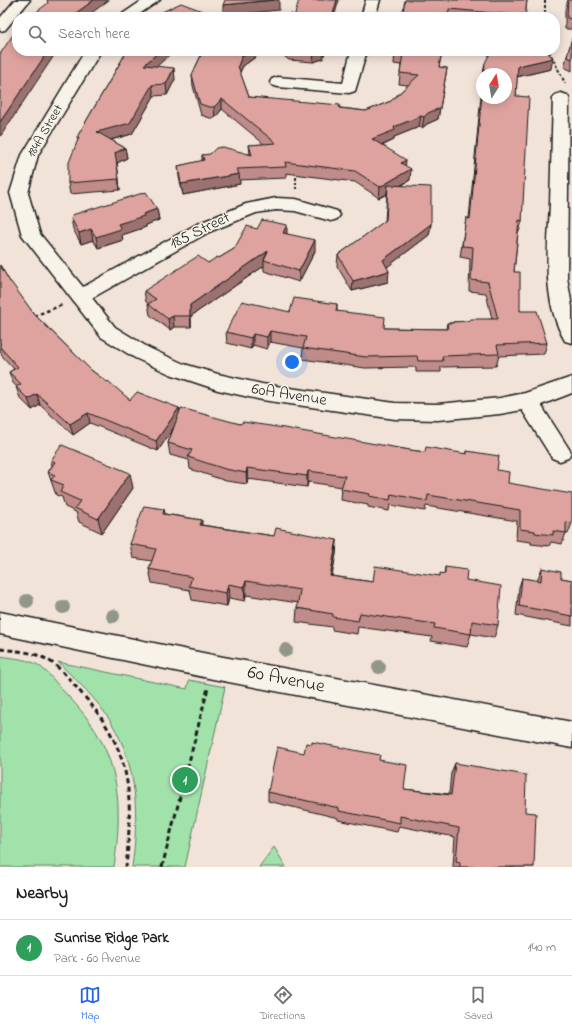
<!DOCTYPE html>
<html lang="en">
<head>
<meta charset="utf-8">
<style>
	body { margin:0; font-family:"Indie Flower",sans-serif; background:#f6f6f6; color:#202124 }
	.compass { position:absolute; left:476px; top:68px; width:36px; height:36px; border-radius:50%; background:#fff; box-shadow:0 2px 10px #0003; rotate:11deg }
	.you { position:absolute; left:292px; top:362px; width:14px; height:14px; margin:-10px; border:3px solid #fff; border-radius:50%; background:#1a73e8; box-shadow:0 0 0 6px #1a73e833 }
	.badge { display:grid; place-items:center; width:26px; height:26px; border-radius:50%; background:#2563eb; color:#fff; font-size:13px; font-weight:700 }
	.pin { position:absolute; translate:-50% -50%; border:2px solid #fff; box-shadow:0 1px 4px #0006 }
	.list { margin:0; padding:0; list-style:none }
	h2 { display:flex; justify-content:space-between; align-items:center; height:52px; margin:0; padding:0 16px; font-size:17px }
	h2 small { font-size:13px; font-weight:400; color:#757577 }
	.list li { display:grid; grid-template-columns:26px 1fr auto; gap:12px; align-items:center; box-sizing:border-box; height:56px; padding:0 16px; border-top:1px solid #e0e0e0 }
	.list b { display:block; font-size:15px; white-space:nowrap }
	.list p { margin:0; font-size:13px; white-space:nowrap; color:#757577 }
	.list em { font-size:13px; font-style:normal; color:#757577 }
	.icon { flex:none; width:22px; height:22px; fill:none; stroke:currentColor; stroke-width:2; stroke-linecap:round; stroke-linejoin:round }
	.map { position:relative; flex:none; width:572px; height:867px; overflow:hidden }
	.search { position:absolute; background:#fff; box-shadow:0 2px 10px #0003; left:12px; right:12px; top:12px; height:44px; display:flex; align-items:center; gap:10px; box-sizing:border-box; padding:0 14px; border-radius:16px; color:#757577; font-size:15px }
	.sheet { height:108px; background:#fff }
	nav { display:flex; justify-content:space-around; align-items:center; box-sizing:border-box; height:56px; border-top:1px solid #e0e0e0; background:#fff; font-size:11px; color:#757577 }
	nav a { display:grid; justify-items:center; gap:2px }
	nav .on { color:#2563eb }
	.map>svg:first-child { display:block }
	.green { fill:#a1e2ab; stroke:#5e7f64 }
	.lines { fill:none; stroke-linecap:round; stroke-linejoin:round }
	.minor-casing { stroke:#1c1c1c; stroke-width:3 }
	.path-far2 { stroke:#1c1c1c; stroke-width:2; stroke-dasharray:3 2; stroke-linecap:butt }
	.path-far1 { stroke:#1c1c1c; stroke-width:2.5; stroke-dasharray:3.5 3; stroke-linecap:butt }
	.path { stroke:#1c1c1c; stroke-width:3; stroke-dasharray:5 3.5; stroke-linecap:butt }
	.minor { fill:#f7f3e8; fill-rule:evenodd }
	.tree { fill:#929689 }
	.wall { fill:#bf8c89; stroke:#1c1c1c }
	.shaded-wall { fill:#9b726f; stroke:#1c1c1c }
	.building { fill:#dea39f; stroke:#1c1c1c }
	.labels { text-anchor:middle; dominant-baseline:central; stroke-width:3; stroke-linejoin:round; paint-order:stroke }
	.far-street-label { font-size:13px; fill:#1c1c1c; stroke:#f7f3e8 }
	.street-label { font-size:16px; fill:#1c1c1c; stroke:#f7f3e8 }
	.near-street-label { font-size:19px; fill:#1c1c1c; stroke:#f7f3e8 }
</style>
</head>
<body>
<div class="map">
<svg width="572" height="867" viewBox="0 0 572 867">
	<rect width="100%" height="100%" fill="#f2e3d9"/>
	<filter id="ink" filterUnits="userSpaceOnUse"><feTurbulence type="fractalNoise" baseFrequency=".025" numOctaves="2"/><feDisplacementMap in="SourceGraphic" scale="8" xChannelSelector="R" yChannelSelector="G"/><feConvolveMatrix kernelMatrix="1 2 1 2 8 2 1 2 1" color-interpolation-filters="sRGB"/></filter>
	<g filter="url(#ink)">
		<g class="green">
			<path d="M0 656C12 658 31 659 41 667 51 675 59 687 68 696 119 749 124 797 114 867H0Z"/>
			<path d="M58 662 187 689 189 680 225 687 185 867H132C139 817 138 766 111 722 97 699 77 681 58 662Z"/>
			<path d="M274 847 286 867H259Z"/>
		</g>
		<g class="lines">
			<g class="minor-casing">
				<g id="minor">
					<path d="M15 0H30L5 30 0 31V18Z"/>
					<path d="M143 0H160L135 17H118Z"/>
					<path d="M366 0H380L375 17H361Z"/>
					<path d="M85 51H101L38 155 28 193 40 234 83 287 197 224 246 204 276 198 296 199 337 211 340 215 337 219 331 221 295 211 276 210 256 213 209 232 92 298 115 327 149 348 184 364 218 374 262 384 395 403 438 404 500 398 525 393 572 377V393L541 405 571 452 568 458 560 461 552 458 522 410 500 414 438 420 395 419 262 400 218 390 170 374 135 358 101 337 22 235 10 193 22 155Z"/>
					<path d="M351 51H367L355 91 349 93 278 87 272 85 270 82 272 79 278 77 343 83Z"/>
					<path d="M561 93 567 95 569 98 567 277 572 307V343L565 341C541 300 548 249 550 204 551 169 552 133 553 98L555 95Z"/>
					<path d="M0 612 213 655 572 722V748L213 679 0 634Z"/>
				</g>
			</g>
			<g class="path-far2">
				<path d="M545 0V17"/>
				<path d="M549 51 565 83"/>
				<path d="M296 172V189"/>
			</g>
			<path class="path-far1" d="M34 316 62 305"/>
			<g class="path">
				<path d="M0 649C14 651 29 651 42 657 59 664 72 683 84 696 133 752 133 797 126 867"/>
				<path d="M162 867 208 688"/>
			</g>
			<use href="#minor" class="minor"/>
		</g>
		<g class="tree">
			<circle cx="27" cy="601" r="7"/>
			<circle cx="63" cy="607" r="7"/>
			<circle cx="113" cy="616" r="7"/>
			<circle cx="286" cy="650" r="7"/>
			<circle cx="379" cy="667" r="7"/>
		</g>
		<g class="wall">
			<path d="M405 0H527L525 17H402Z"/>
			<path d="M568 0H572V29H565V10Z"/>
			<path d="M572 38V71L564 67Z"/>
			<path d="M127 51H174L156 66 175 79 167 95 154 96 132 134 111 140 125 148 127 158 117 163 120 190 70 194 68 183 78 140 77 137Z"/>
			<path d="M203 51H264L243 66 240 72 249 97 366 111 391 101 408 85 399 84 401 65 394 64 395 51H442L439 67 447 68 438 119 427 124 422 128 419 127 394 137V140L382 146 406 166 410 180 401 186 431 224 429 235 387 267 388 282 352 291 337 266 338 255 385 221 387 194 379 198 355 182 286 173V178L239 180 240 184 183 195 179 177 178 166 202 161V155L250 154 249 145 264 144 222 109 215 118H210L201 115 193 86 192 75Z"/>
			<path d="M280 51H325L323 59 313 62 289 60 280 53Z"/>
			<path d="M485 63 551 69 517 77 516 96 522 221 519 232H518L514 272 520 311 547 343 544 354 499 356 496 366 441 367V372H416V367L365 368 302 359 303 348 270 342 267 349 253 345 251 349 227 343 226 332 290 312 337 304V311L384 328 446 329 447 323H452L453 322 468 321 492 319 486 293 469 291 470 259 460 257 466 218H469L482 86V98L506 74H483Z"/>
			<path d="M157 209 159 220 146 225V227L122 235 123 240 98 248 93 240 81 244 73 229 71 218H73L72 215Z"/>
			<path d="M257 229 287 234 315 251 299 282 264 271V266L191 316V327H174L170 330 150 315 148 304H149L146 302 144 291 219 258 234 249Z"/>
			<path d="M0 265 10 282 34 314 91 370 130 400 179 408V412L240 424 410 450 425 452 467 454V451L497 470 508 483 572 523 568 534 566 533 562 544 551 542 549 546 531 544V542L516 540 517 521 426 506 425 511 390 505 389 511 368 507V505L341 500 342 487 308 482 307 487 248 479 247 484 226 481 190 469 189 460 170 455 168 443 173 428 158 451 90 423 73 435 40 405 32 410 20 398 16 387H17L13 383 9 372 14 369 2 356 0 350Z"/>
			<path d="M51 460 133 488 102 533 79 522 76 512 65 507 62 497 56 495 48 472 52 466Z"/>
			<path d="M164 509 165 514 202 520V525L274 536 337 540 336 554 332 576 373 582 440 576 444 574 445 567 466 580 498 625 494 638 471 634 467 647 431 641 432 637 358 627 357 634 332 630V627L296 622 297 608 298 603 246 595 245 601 229 598 227 606 192 600 190 590 152 583 149 569 152 561 133 558 130 544Z"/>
			<path d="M542 568 561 578 572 580V626L516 615 519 587 522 578 538 581V578Z"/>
			<path d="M304 753 379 760 404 789 449 794 451 773 455 763 525 812 534 867H453L455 837 399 826 397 832 338 820V818L268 801V792Z"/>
		</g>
		<g class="shaded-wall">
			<path d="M94 0H109L86 17H72L76 13Z"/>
			<path d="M274 0H279V10L223 16V5Z"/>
			<path d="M337 0H339L334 17H332Z"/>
			<path d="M205 12 206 17H200Z"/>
			<path d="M48 51H57L0 137V122Z"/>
			<path d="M160 51H174L146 76 144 65Z"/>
			<path d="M249 51H264L243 66 238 77V66L242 56Z"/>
			<path d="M316 51H325L323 59 313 62 314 52Z"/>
			<path d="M553 58 551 69 516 77 518 66Z"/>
			<path d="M174 68 175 79 167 95 166 84Z"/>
			<path d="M447 68 438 119 427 124 422 128 424 117Z"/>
			<path d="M152 85 154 96 132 134 99 143 97 132Z"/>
			<path d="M222 99V109L215 118 214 107Z"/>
			<path d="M421 116 419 127 394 137V140L371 150 372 139 394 127Z"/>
			<path d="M125 148 127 158 117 163 120 190 115 153Z"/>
			<path d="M406 160 405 171 401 163Z"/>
			<path d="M411 169 410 180 387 193 388 185 387 194 379 198 380 187Z"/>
			<path d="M239 174 240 184 183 195 181 184Z"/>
			<path d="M157 209 159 220 146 225V227L122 235 123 240 98 248 96 237 118 224 143 214Z"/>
			<path d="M431 224 429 235 382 271 383 260Z"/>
			<path d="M287 225V236L283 233Z"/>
			<path d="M91 229 93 240 81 244 79 233Z"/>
			<path d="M315 240V251L299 282V271Z"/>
			<path d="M268 251 264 260V266L191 316V327L190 316V305Z"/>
			<path d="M389 271 388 282 352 291 353 281Z"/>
			<path d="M173 316 174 327 170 330 168 319Z"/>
			<path d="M270 331V342L267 349V337Z"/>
			<path d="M253 334V345L251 349V338Z"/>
			<path d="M37 394 40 405 32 410 28 399Z"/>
			<path d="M179 408 180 418 158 451 156 441Z"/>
			<path d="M88 413 90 423 73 435 70 424Z"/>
			<path d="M247 468 248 479 247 484 246 473Z"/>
			<path d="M308 471V482L307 487V476Z"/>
			<path d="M130 473 133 488 102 533 98 519Z"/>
			<path d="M337 540 336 554 329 589 330 576Z"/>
			<path d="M246 581V595L245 601 244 587Z"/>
			<path d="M228 584 229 598 227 606 226 593Z"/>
		</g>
		<g class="building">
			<path d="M47 0H94L76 13 72 17H30L48 3Z"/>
			<path d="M225 0H274L223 5Z"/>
			<path d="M299 0H337L332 17H294Z"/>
			<path d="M405 0H527L525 16 449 9 448 17H402Z"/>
			<path d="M568 0H572V19L567 18Z"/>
			<path d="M181 3 205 12 200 17H155L160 13Z"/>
			<path d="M291 13 293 17H289Z"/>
			<path d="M17 29V51H48L0 122V54Z"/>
			<path d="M572 38V59L567 57Z"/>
			<path d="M127 51H160L144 65 174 68 166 84 152 85 130 123 97 132 125 148 115 153 119 179 68 183V165L79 137H77Z"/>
			<path d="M203 51H249L242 56 238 66 249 97 340 105 339 108 366 111 391 101 419 75 400 73 403 54H395V51H442L439 67 447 68 440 108 428 113 424 117 421 116 394 127 395 130 372 139 406 160 401 163 411 169 380 187 355 171 285 162 286 167 237 169 239 174 181 184 178 166 204 160 202 155 210 154 216 148 223 147 252 155 249 145 276 143 222 99 214 107H209L200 104 192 75Z"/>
			<path d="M491 51H546L553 58 518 66 516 96 529 97 522 221 519 220 514 272H520V311H537L547 343 497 345 499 354 442 356 443 361H418L417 356 366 357 303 348 306 337 270 331 267 337 253 334 251 338 226 332 242 301 290 312 294 298 337 304 336 311 385 317 384 328 448 329 447 323H453V322L468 321 470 319H498L488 282 471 280 473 247 462 246 466 218 470 219 482 94V98H506V74H484L485 63Z"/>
			<path d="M388 185 431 187V224L383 260 389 271 353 281 338 255 386 220Z"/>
			<path d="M146 192 157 209 143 214 144 216 118 224 121 229 96 237 91 229 79 233 71 218 73 217 72 215Z"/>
			<path d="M262 220 287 225 283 233 315 240 299 271 264 260 268 251 190 305V316H173L168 319 148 304 156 299 144 291 198 256 208 263 217 257 219 258 234 249 247 226 257 229Z"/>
			<path d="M0 265 10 282H11L34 314 91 370 107 382 108 381 130 400 137 392 179 408 156 441 88 413 70 424 37 394 28 399 16 387 21 384 9 372 18 367 0 347V344H1L0 343Z"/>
			<path d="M181 408 240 424 243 422 284 428 410 450 425 452 426 447 467 454V451L499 456 497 470 509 472 508 483 572 494V523L566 522V533L553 531V535L535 533V531L520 529V510L428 495 427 501 391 494 390 500 369 496 370 494 341 489 345 476 308 471 307 476 247 468 246 473 225 469 188 457 192 450 168 443Z"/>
			<path d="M62 445 130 473 98 519 75 508 80 501 60 492 64 485 51 480 55 475 48 472 55 462 51 460Z"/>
			<path d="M144 506 164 509 163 514 202 520 200 525 274 536 276 528 337 540 330 576 373 582 375 566 440 576V573L445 574V567L467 570 466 580 501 586 498 625 472 621 471 634 434 628 435 624 360 613 358 621 333 617V614L297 608 300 590 246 581 244 587 228 584 226 593 189 586 192 577 149 569 156 549 130 544Z"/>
			<path d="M542 568 561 572V578L572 580V616L519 606 522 578 541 581Z"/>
			<path d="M312 742 380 755 379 760 407 765 404 789 451 795 455 763 526 775 525 812 536 813 534 867H460V862L456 861 459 828 400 816V823L339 811V808L268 792 277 747 304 753 306 743 312 744Z"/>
		</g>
	</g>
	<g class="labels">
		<g class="far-street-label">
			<text transform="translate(45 131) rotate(-60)">184A Street</text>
		</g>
		<g class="street-label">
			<text transform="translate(200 231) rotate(-26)">185 Street</text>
			<text transform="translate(289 395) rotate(9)">60A Avenue</text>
		</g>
		<g class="near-street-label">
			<text transform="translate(286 680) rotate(11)">60 Avenue</text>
		</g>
	</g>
</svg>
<svg class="compass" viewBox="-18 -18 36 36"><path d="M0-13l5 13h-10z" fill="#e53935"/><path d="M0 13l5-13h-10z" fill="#757577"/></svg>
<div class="you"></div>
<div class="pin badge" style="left:185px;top:780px;background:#2e9e5b">1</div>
<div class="search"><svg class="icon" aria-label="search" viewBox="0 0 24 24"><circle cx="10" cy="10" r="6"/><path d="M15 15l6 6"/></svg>Search here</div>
</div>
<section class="sheet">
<h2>Nearby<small></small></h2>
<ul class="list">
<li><span class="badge" style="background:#2e9e5b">1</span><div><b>Sunrise Ridge Park</b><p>Park · 60 Avenue</p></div><em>140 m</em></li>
</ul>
</section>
<nav>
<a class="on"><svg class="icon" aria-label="map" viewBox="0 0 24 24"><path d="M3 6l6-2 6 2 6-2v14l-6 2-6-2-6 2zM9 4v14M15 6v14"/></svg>Map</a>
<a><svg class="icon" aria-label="directions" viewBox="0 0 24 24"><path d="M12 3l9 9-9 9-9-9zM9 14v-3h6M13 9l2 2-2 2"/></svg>Directions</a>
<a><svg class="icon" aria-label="saved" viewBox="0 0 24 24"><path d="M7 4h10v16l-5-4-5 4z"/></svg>Saved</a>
</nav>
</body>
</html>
